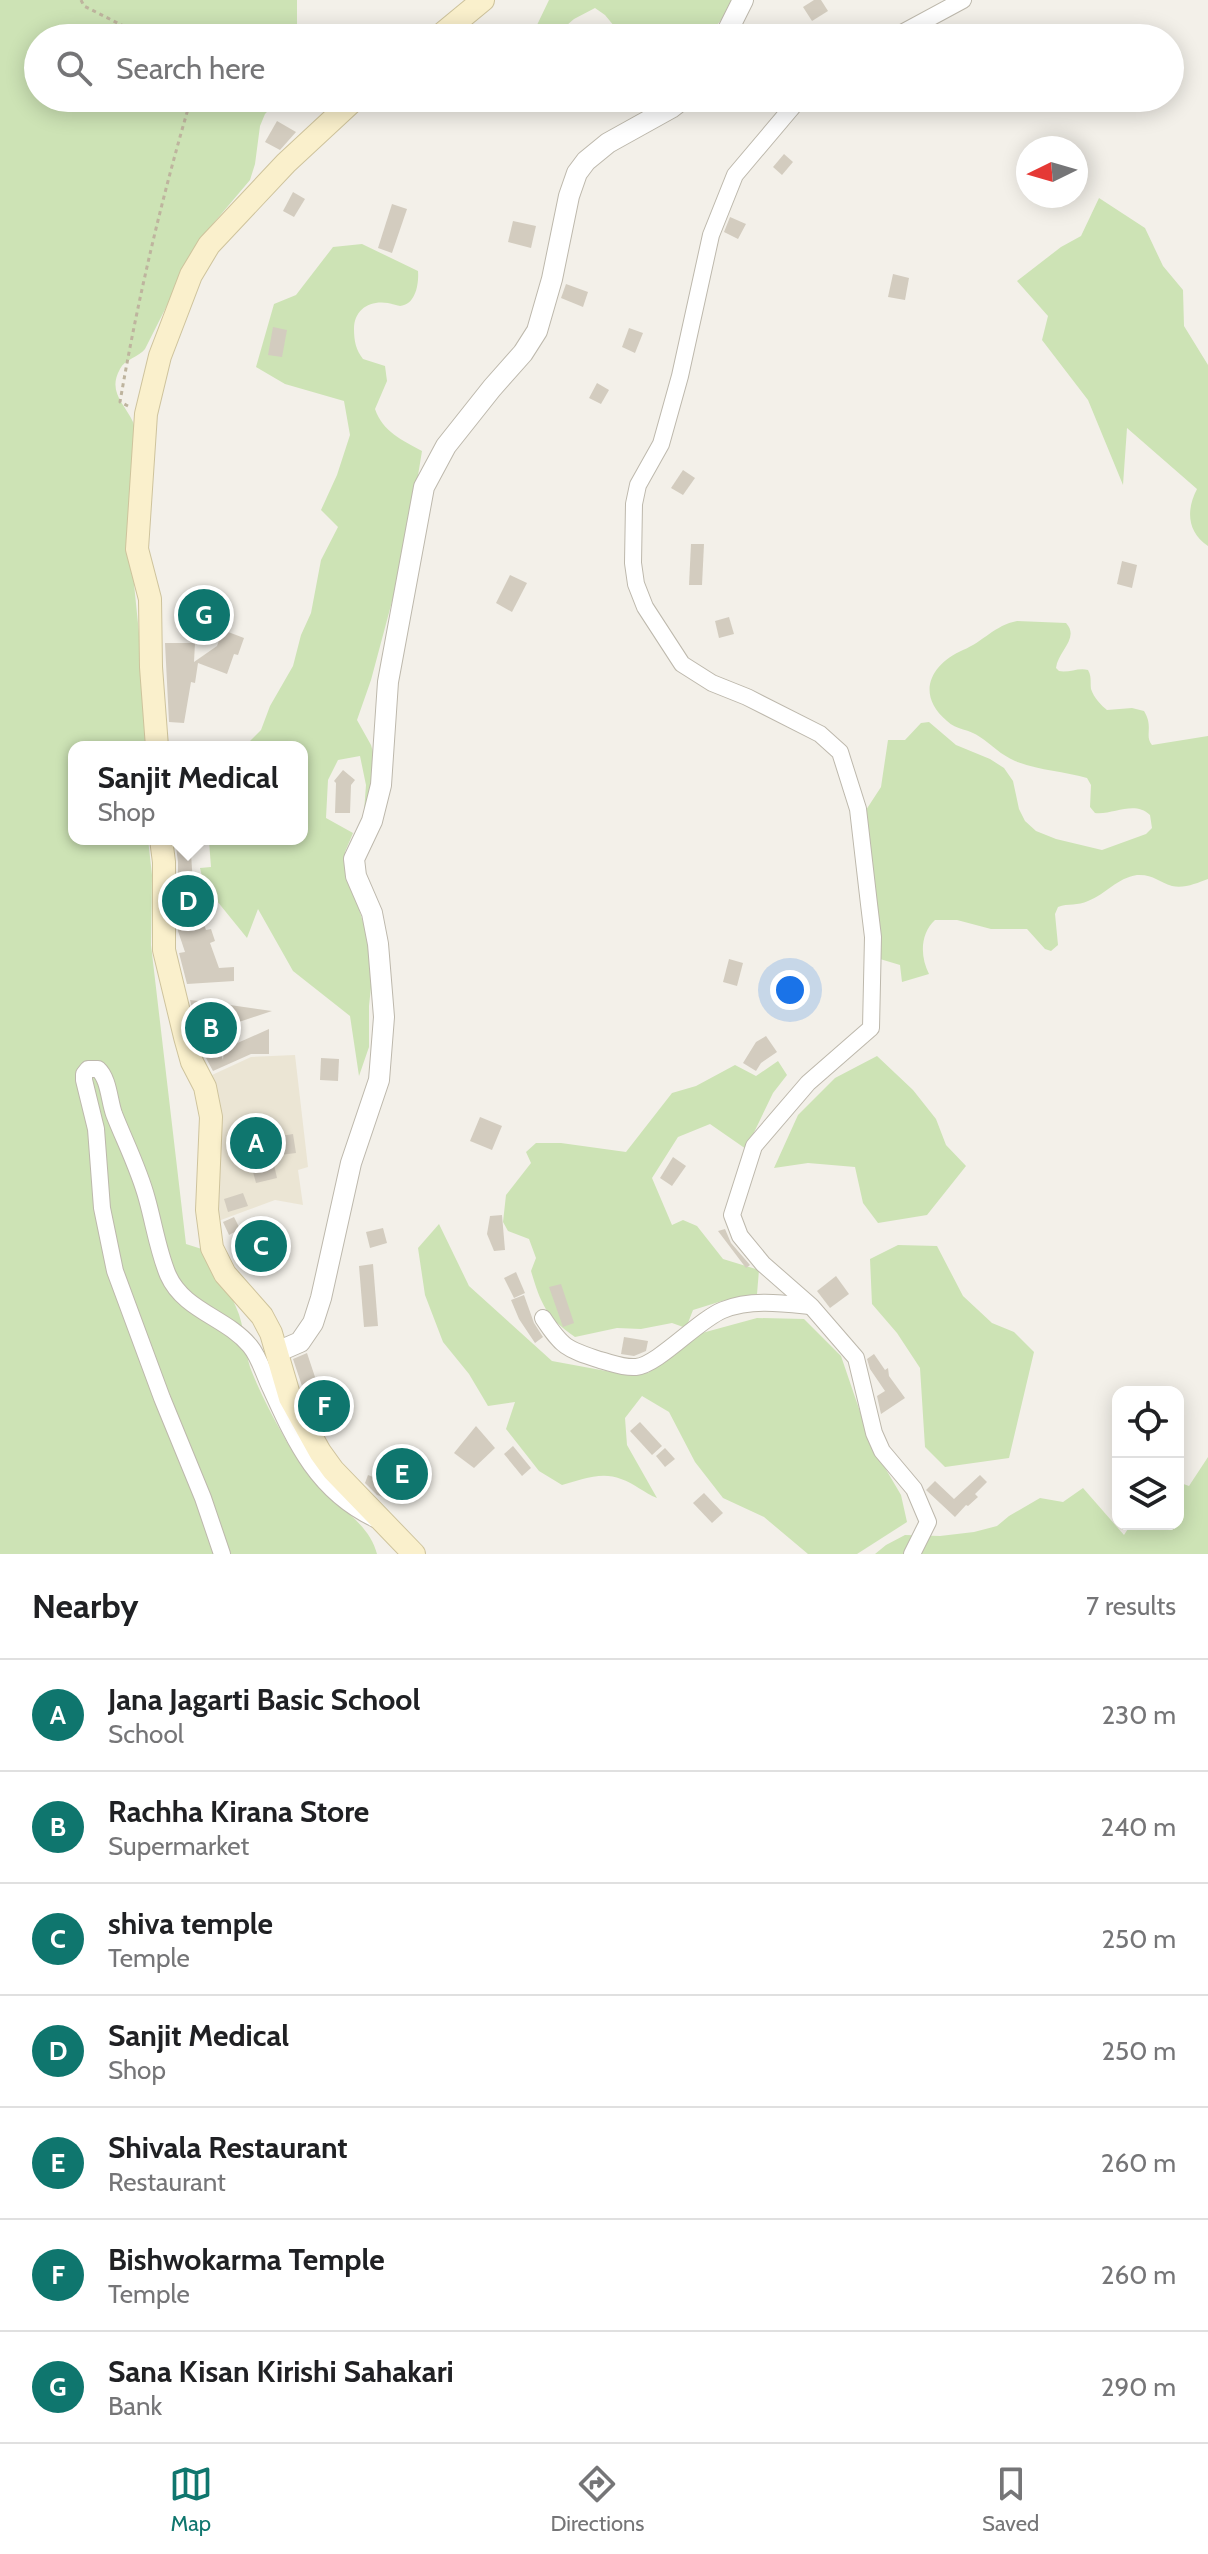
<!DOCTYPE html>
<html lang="en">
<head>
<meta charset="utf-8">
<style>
	body { margin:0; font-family:Cabin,sans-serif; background:#f2f2f2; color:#202124 }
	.controls { position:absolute; right:24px; bottom:24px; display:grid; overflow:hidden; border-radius:16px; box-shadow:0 4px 20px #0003 }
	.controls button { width:72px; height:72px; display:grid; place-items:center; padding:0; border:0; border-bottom:2px solid #e0e0e0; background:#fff; color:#202124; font:40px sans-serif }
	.compass { position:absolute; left:1016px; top:136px; width:72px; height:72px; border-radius:50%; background:#fff; box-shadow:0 4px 20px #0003; rotate:265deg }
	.you { position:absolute; left:790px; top:990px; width:28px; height:28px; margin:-20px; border:6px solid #fff; border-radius:50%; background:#1a73e8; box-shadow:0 0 0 12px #1a73e833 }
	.badge { display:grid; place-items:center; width:52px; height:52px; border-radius:50%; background:#0f766e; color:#fff; font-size:26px; font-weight:700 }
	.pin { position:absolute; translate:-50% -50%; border:4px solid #fff; box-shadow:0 2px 8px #0006 }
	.popup { position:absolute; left:68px; top:741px; width:240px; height:104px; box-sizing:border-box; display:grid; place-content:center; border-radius:16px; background:#fff; filter:drop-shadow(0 2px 6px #0005); font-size:26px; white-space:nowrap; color:#757577 }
	.popup b { font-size:30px; color:#202124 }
	.popup::after { content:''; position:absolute; left:50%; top:100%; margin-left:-16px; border:16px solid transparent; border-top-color:#fff }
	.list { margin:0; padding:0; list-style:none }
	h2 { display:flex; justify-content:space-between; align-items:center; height:104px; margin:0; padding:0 32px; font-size:34px }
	h2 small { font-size:26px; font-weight:400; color:#757577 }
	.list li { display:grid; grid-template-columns:52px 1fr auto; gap:24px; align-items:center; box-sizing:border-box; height:112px; padding:0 32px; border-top:2px solid #e0e0e0 }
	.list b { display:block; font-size:30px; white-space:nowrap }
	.list p { margin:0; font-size:26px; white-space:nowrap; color:#757577 }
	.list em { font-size:26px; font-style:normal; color:#757577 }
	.icon { flex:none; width:44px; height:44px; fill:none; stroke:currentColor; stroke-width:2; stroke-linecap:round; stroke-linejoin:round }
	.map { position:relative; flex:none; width:1208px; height:1554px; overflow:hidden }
	.search { position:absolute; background:#fff; box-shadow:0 4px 20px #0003; left:24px; right:24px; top:24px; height:88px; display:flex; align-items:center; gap:20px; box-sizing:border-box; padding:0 28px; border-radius:44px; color:#757577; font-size:30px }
	.sheet { height:888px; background:#fff }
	nav { display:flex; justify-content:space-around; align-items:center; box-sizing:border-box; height:112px; border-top:2px solid #e0e0e0; background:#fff; font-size:22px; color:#757577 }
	nav a { display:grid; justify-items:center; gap:4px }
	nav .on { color:#0f766e }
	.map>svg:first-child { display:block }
	.education { fill:#ebe5d4 }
	.green { fill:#cde3b5 }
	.building { fill:#d3ccbf }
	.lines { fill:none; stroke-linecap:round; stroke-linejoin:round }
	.minor-casing { stroke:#bdb8ac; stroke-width:18 }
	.tertiary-casing { stroke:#bdb8ac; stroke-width:22 }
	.secondary-casing { stroke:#cec39c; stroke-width:24 }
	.path { stroke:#beb49e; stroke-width:3; stroke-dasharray:4 4; stroke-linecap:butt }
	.minor { stroke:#fff; stroke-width:16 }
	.tertiary { stroke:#fff; stroke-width:20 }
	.secondary { stroke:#faf0cc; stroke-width:22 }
</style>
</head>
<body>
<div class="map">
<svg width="1208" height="1554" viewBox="0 0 1208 1554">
	<rect width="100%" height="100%" fill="#f3f0e9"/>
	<path class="education" d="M295 1055 308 1167 298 1170 303 1205 275 1200 202 1227 212 1075 251 1057Z"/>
	<g class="green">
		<path d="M0 0H297V38H38V98H280L265 114 260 126 255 164 250 180 201 238 145 349C139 357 125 359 120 369 107 392 125 404 133 422 135 428 136 435 137 441L133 574 142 663 145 747H74V839H148L152 875 151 945 186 1244 208 1251C217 1270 228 1288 236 1307 245 1326 244 1348 250 1367 261 1397 290 1451 309 1476 330 1504 368 1519 377 1554H0Z"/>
		<path d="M549 0H736L732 8 705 38H624L605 15 595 8 574 19 552 38 537 25Z"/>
		<path d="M1099 198 1145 228 1163 266 1183 290 1184 326 1208 365V546C1187 532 1186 510 1197 489L1127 428 1123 485 1088 400 1042 340 1048 316 1017 281 1061 247 1081 236Z"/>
		<path d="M362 244 418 271C419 283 416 305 400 306 399 306 389 303 388 303 369 300 354 310 354 329 354 341 356 350 363 359L385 366 387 381 375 409C383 432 402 440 422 451L406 549 371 680 357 720 371 745 378 769 363 825 366 785 360 756 338 760 328 780 326 818 353 833 345 852 357 903 369 941 373 968 369 1006V1047L359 1076 350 1016 293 971 258 909 247 938 204 885 200 868 211 867 209 841 205 839H302V747H244L261 730 270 706 293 666 301 635 311 613 321 560 338 527 321 510 337 475 350 435 344 401 285 384 256 367 274 304 296 295 333 247Z"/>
		<path d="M1017 621 1066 623C1080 638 1058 651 1056 668L1059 671C1069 673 1079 667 1088 670 1092 677 1090 682 1091 689 1094 698 1101 705 1107 710L1132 708 1144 711C1154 727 1144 736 1152 745L1208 736V879C1197 883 1184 889 1172 886 1159 882 1153 874 1137 875 1117 878 1106 894 1088 901 1078 906 1068 903 1058 907L1055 914 1058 945 1051 951 1045 949 1027 929H991L957 920H935C920 934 920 956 929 974L902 982 900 965 880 959 866 810 881 787 888 740H905L921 723 929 722 956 745 990 759 1004 768 1013 781 1019 809 1025 821 1036 831 1056 839 1102 850 1146 834 1152 828 1150 815C1134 800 1114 815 1095 813L1090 807 1091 785 1087 778C1063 771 1040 771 1015 761 1001 755 992 745 980 737 970 729 956 730 947 721 915 694 931 664 963 650 983 642 995 625 1017 621Z"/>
		<path d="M877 1056 913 1090 936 1119 946 1145 966 1166 927 1215 878 1223 863 1203 855 1167 808 1163 774 1168 798 1115 835 1078Z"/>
		<path d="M778 1061 787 1075 773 1093 746 1149 710 1124 678 1137 652 1178 672 1225 683 1220 697 1226 723 1259 759 1270 757 1294 722 1301 693 1310 686 1328 672 1323 641 1329 617 1328 575 1337C546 1317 541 1304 531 1271L536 1258 529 1239 508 1231 503 1222 506 1195 531 1163 526 1152 536 1143H561L626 1152 672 1093 696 1086 735 1065 756 1076Z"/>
		<path d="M439 1224 469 1286 552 1361 617 1373H648L702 1333 757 1318 804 1319 841 1356 871 1444 901 1495 907 1522 857 1554H808L764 1517 723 1498 695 1462 669 1412 642 1396 625 1418 627 1445 657 1498C644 1493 634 1483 621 1479 601 1471 581 1480 562 1485L539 1471 506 1429 515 1402 488 1406 469 1374 443 1342 425 1295 418 1248Z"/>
		<path d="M898 1245 937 1246 963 1296 992 1323 1014 1332 1034 1352 1009 1458 945 1467 925 1447 920 1368 897 1333 872 1304 870 1259Z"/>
		<path d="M1208 1457V1554H875L886 1545 905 1535 940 1536 974 1532 997 1526 1009 1516 1040 1498 1063 1502 1083 1488 1124 1535 1131 1524H1178V1482L1189 1486Z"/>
	</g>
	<g class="building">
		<path d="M814 0H821L828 11 812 21 803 7Z"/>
		<path d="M277 121 296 132 280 150 265 142Z"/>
		<path d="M784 154 793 162 782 175 773 167Z"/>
		<path d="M293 192 305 199 294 217 283 211Z"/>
		<path d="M392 204 407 209 392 253 378 248Z"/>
		<path d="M730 217 746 224 738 239 724 232Z"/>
		<path d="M513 221 536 226 531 248 508 242Z"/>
		<path d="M893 274 909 278 905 300 888 297Z"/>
		<path d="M566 284 588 292 583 307 561 298Z"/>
		<path d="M273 327 287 330 282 357 268 355Z"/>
		<path d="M629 328 643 333 635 353 622 347Z"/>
		<path d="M597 383 609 390 601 404 589 398Z"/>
		<path d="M683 470 695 478 683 495 671 488Z"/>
		<path d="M691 544H704L702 585H689Z"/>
		<path d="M1122 561 1137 565 1132 588 1117 584Z"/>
		<path d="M510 575 527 583 512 612 496 603Z"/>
		<path d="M729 617 734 634 719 638 715 621Z"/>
		<path d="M223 630 244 638 238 655 234 654 227 674 198 663 195 683 191 682 184 723 169 722 165 643H195L194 662 217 646Z"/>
		<path d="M343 770 355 780 351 785 350 813H335L336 783 334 781Z"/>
		<path d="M175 839H190L193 884H195L201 916 206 930 211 929 215 941 210 943 219 968 234 967V981L187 984 179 953 185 952 178 931V920L181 919 178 906V862Z"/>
		<path d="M729 959 743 963 737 986 723 982Z"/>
		<path d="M190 1000 199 1001 206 1020 210 1018 214 1031 199 1036Z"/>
		<path d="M230 1005 272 1011 227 1026Z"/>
		<path d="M269 1029V1054H251L213 1071 206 1058 220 1051 223 1060 224 1049Z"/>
		<path d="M766 1036 777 1052 761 1063 756 1071 743 1063 756 1042Z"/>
		<path d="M321 1058 339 1059 338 1081 320 1080Z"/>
		<path d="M480 1117 502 1126 492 1150 470 1141Z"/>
		<path d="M293 1134 296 1153 272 1156 277 1178 256 1183 246 1146 275 1139 276 1137Z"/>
		<path d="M673 1157 686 1166 672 1186 660 1178Z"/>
		<path d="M243 1193 248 1206 228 1212 224 1199Z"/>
		<path d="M502 1215 505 1250 494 1251 487 1234 490 1216Z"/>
		<path d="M234 1217 240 1229 229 1235 223 1222Z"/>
		<path d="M383 1228 387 1243 370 1248 366 1232Z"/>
		<path d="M725 1229 731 1243 750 1265 746 1268 718 1231Z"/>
		<path d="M373 1264 378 1326 364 1327 359 1266Z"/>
		<path d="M516 1272 525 1293 514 1298 504 1278Z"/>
		<path d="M836 1276 849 1294 830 1308 817 1291Z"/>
		<path d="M561 1284 574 1323 563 1327 549 1287Z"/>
		<path d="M524 1295 534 1323 543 1337 535 1343 519 1319 511 1300Z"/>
		<path d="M624 1337 648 1341 646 1351 634 1356 621 1354Z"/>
		<path d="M307 1353 317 1383 306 1398 293 1359Z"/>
		<path d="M874 1354 885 1370 888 1368 889 1376 905 1398 881 1414 877 1396 885 1391 870 1369 867 1359Z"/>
		<path d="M640 1422 662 1446 652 1455 630 1431Z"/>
		<path d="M476 1426 495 1448 474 1468 454 1453Z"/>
		<path d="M513 1446 531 1468 522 1476 504 1454Z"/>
		<path d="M665 1448 675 1459 665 1467 656 1456Z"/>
		<path d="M368 1475 391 1484 386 1498 377 1495 365 1483Z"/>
		<path d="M980 1475 987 1482 975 1494 978 1497 968 1506 966 1505 955 1517 926 1490 935 1481 954 1499Z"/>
		<path d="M704 1493 723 1513 712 1523 693 1503Z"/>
	</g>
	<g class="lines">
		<g class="minor-casing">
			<g id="minor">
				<path d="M886 38 900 34 963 0"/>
				<path d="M800 98 735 175 711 235 680 376 668 419 661 444 638 485 634 504 633 563 636 584 645 607 682 664 712 683 747 697 820 734 840 752 858 809 869 904 873 937 871 1028 808 1083 754 1146 732 1215 740 1236 763 1264 811 1306 856 1358 874 1433 882 1451 914 1489 928 1522 912 1554"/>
				<path d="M543 1318C562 1347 566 1349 600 1360 612 1363 623 1368 636 1367 658 1365 698 1320 723 1310 750 1299 781 1303 809 1306"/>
				<path d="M222 1554 203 1498 162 1398 115 1271 102 1208 96 1129 84 1080V1074L88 1069H98C109 1079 109 1100 114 1114 125 1142 139 1169 147 1199 154 1224 158 1251 168 1275 184 1311 226 1317 250 1346 260 1358 264 1375 271 1389 296 1444 318 1492 375 1519"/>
			</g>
		</g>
		<g class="tertiary-casing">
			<g id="tertiary">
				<path d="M724 38 743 0"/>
				<path d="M277 1352 300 1342 313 1323 321 1298 351 1163 379 1080 384 1017 378 944 372 913 356 876 354 859 372 821 381 785 388 682 424 487 446 446 492 388 523 353 537 331 552 279 569 196 577 173 586 161 608 143 671 108 684 98"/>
			</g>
		</g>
		<g class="secondary-casing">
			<g id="secondary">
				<path d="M437 38 483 0"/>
				<path d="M157 747 151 667 150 599 137 549 146 414 160 356 191 275 209 245 286 163 356 98"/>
				<path d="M161 839 164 862V950L185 1037 192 1062 205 1087 211 1117 207 1210 212 1248 225 1274 262 1316 271 1333 290 1398 320 1452 333 1470 414 1554"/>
			</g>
		</g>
		<g class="path">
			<path d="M81 0 84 6 147 38"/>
			<path d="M128 406 120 402C137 303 160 205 188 109L186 98"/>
		</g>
		<use href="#minor" class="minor"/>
		<use href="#tertiary" class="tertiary"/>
		<use href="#secondary" class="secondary"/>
	</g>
</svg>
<div class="controls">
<button><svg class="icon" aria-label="locate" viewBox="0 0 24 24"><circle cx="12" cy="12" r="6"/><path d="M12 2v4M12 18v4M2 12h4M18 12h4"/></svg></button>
<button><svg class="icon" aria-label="layers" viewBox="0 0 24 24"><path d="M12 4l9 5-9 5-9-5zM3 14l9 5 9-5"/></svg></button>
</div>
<svg class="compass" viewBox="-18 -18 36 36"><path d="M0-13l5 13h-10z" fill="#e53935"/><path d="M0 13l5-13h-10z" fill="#757577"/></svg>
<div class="you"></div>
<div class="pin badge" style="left:256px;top:1143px">A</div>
<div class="pin badge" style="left:211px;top:1028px">B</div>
<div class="pin badge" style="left:261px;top:1246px">C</div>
<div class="pin badge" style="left:188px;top:901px">D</div>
<div class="popup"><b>Sanjit Medical</b>Shop</div>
<div class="pin badge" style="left:402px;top:1474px">E</div>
<div class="pin badge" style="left:324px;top:1406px">F</div>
<div class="pin badge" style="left:204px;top:615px">G</div>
<div class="search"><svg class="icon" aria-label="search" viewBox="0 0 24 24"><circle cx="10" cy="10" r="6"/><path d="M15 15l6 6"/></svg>Search here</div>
</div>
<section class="sheet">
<h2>Nearby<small>7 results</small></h2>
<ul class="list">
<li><span class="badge">A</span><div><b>Jana Jagarti Basic School</b><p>School</p></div><em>230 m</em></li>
<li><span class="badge">B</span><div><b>Rachha Kirana Store</b><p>Supermarket</p></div><em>240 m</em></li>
<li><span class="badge">C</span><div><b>shiva temple</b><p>Temple</p></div><em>250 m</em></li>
<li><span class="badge">D</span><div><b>Sanjit Medical</b><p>Shop</p></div><em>250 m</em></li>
<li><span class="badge">E</span><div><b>Shivala Restaurant</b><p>Restaurant</p></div><em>260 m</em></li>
<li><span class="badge">F</span><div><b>Bishwokarma Temple</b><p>Temple</p></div><em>260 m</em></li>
<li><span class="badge">G</span><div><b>Sana Kisan Kirishi Sahakari</b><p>Bank</p></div><em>290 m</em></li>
</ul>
</section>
<nav>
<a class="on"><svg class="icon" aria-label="map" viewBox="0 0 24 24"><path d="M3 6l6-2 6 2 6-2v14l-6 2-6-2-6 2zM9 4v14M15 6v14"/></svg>Map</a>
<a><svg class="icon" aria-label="directions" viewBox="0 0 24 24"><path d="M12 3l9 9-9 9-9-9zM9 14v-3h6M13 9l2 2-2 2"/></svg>Directions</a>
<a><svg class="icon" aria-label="saved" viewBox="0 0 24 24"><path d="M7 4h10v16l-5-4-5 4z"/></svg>Saved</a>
</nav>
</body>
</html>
